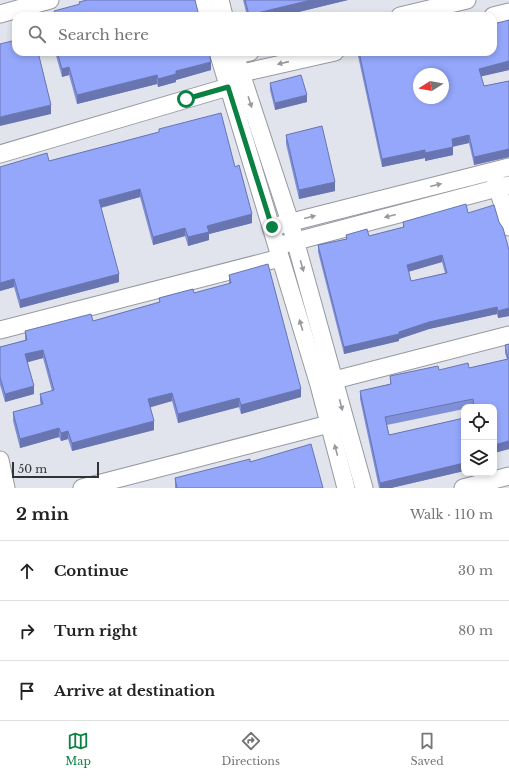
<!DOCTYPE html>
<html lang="en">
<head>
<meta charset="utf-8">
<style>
	body { margin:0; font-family:"Libre Baskerville",serif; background:#f6f6f6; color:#222 }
	.controls { position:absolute; right:12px; bottom:12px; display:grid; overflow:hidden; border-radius:8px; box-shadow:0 2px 6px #0003 }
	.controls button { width:36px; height:36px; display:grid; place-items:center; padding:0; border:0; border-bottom:1px solid #e0e0e0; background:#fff; color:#222; font:20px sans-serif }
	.compass { position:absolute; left:413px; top:68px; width:36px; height:36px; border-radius:50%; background:#fff; box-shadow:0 2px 6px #0003; rotate:259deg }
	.scale { position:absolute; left:12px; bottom:10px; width:87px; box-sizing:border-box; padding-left:4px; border:2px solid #323336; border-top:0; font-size:11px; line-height:14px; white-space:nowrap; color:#323336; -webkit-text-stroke:3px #e2e4ed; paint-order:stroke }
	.stop { position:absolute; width:12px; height:12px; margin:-9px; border:3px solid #0b8043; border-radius:50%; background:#fff }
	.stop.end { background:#0b8043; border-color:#fff; box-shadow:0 1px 4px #0008 }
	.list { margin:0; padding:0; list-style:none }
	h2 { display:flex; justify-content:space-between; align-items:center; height:52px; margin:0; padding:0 16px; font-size:17px }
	h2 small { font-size:13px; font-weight:400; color:#767676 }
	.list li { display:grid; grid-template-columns:26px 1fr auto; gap:12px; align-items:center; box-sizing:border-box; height:60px; padding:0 16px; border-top:1px solid #e0e0e0 }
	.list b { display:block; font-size:15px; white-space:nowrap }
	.list em { font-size:13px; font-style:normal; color:#767676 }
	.icon { flex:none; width:22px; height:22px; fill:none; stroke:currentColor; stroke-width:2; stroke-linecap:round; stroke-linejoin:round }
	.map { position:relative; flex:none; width:509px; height:488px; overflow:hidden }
	.search { position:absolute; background:#fff; box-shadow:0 2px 6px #0003; left:12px; right:12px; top:12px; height:44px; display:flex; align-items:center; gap:10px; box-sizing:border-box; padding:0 14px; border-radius:12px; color:#767676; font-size:15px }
	.sheet { height:232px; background:#fff }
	nav { display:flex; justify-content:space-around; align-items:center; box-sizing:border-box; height:56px; border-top:1px solid #e0e0e0; background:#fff; font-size:11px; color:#767676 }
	nav a { display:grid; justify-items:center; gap:2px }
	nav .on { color:#0b8043 }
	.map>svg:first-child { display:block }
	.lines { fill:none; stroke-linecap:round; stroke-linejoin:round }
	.minor-casing { stroke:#9799a1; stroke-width:19 }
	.minor { stroke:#fff; stroke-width:17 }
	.wall { fill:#7f90d8; fill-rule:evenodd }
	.shaded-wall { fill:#6875b0 }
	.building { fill:#94a7fb; stroke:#6875b0; fill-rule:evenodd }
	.oneway { fill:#98999a }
	.route { stroke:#0b8043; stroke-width:5 }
</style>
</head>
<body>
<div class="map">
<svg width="509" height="488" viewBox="0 0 509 488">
	<rect width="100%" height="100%" fill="#e2e4ed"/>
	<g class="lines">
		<g class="minor-casing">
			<g id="minor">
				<path d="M203 0 207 16"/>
				<path d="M220 0 224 16"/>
				<path d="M0 14 50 0"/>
				<path d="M400 16 467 0"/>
				<path d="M493 16 509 12"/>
				<path d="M218 52 319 385 346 488"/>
				<path d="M234 52 290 222 364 488"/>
				<path d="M224 58 250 52"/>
				<path d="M229 76 335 52"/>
				<path d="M0 154 228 87"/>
				<path d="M495 178 509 227"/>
				<path d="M280 225 509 167"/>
				<path d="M285 244 509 185"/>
				<path d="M0 330 280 258"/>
				<path d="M323 383 509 335"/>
				<path d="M0 460 6 488"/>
				<path d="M82 488 329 424"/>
				<path d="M463 488 509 476"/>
			</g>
		</g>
		<use href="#minor" class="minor"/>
	</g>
	<g class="wall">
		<path d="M243 0H348L282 16H247Z"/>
		<path d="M509 20V70L481 76 484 86 509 81V157L474 165 469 143 453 146V155L425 161V158L382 167 358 56V52H493Z"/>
		<path d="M55 52H209L211 70 176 80V82L158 87 157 84 77 104 69 75 62 77Z"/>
		<path d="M270 83 307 102 275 110 270 90Z"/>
		<path d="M159 129 235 167 252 223 209 234V240L188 246 185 236 153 245 140 197 101 208 119 282 20 308 14 287 0 291 49 161 159 132Z"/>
		<path d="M286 135 335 191 299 199 286 144Z"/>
		<path d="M468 213 499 222 509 250V316L498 318 497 314 429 329 399 339V341L344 354 318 252V245L346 239V235L369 236 403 227V222ZM442 262 445 273 411 281 408 272Z"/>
		<path d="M229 275 301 397 241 414 239 407 178 423 172 401 150 407 154 430 72 451 68 439 61 441 59 437 20 448 13 421V412L41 405 40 402V394L52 391 43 358 27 362 34 394 5 402 0 385V347L25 340V331L93 321 159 302V298L194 293 229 284Z"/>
		<path d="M509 344V449L494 453V407H464V409L387 425 389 435 464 418V471L391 488H379L360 399V391L390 384V376L439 370 469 368 507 359 505 353V345Z"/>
		<path d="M250 462 323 488H175V478Z"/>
	</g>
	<g class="shaded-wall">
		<path d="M311 0H348L282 16H249V15Z"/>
		<path d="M509 61V70L479 77V69Z"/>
		<path d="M211 62V70L176 80V82L158 87V79L176 71Z"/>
		<path d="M69 67V75L62 77V69Z"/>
		<path d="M157 75V84L77 104V95Z"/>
		<path d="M307 95V102L275 110V103Z"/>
		<path d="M51 105V114L0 126V117Z"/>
		<path d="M469 135V143L452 147V139Z"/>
		<path d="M453 147V155L425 161V153Z"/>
		<path d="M509 149V157L474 165V157Z"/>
		<path d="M425 150V158L382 167V159Z"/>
		<path d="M335 182V191L299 199V190Z"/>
		<path d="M140 189V197L99 208V200Z"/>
		<path d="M252 214V223L209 234V240L188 246V237L207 226Z"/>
		<path d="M185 228V236L153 245V237Z"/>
		<path d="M442 255V262L407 272V265Z"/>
		<path d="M119 274V282L20 308V300Z"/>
		<path d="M14 279V287L0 291V283Z"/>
		<path d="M497 307V314L429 329 399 339V341L344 354V347L429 322Z"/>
		<path d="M509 308V316L498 318V311Z"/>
		<path d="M43 350V358L25 363V354Z"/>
		<path d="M34 386V394L5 402V394Z"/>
		<path d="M301 389V397L241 414V405Z"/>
		<path d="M172 393V401L148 408V399Z"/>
		<path d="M239 398V407L178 423V414Z"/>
		<path d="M154 421V430L72 451V443Z"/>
		<path d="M59 428V437L20 448V439Z"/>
		<path d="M68 431V439L61 441V433Z"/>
		<path d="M509 441V449L494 453V445Z"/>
		<path d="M464 463V471L391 488H380V483Z"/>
	</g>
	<g class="building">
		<path d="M87 0H195L199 16H56L54 11 80 4 79 2Z"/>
		<path d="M245 0H311L249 15Z"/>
		<path d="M509 20V61L479 69 484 86 509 81V149L474 157 469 135 452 139 453 147 425 153V150L382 159 359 52H493V24ZM419 74H443V98H419Z"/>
		<path d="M16 40V52H38L51 105 0 117V44Z"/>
		<path d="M57 52H209L211 62 176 71V74L158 79 157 75 77 95 69 67 62 69Z"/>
		<path d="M301 75 307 95 275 103 270 83Z"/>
		<path d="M221 113 235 167 239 165 252 214 207 226 209 232 188 237 185 228 153 237 140 189 99 200 119 274 20 300 14 279 0 283V167L47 153 49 161 159 132V129Z"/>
		<path d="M322 126 335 182 299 190 286 135Z"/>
		<path d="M466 204 468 213 494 205 499 222 503 228 509 250V308L498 311 497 307 429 322 399 332V334L344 347 318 245 347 239 346 235 367 229 369 236 404 227 403 222ZM442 255 447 273 411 281 407 265Z"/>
		<path d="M268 264 301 389 241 405 239 398 178 414 172 393 148 399 154 421 72 443 68 431 61 433 59 428 20 439 13 412 43 404 40 394 54 390 43 350 25 354 34 386 5 394 0 377V347L27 340 25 331 91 314 93 321 160 302 159 298 193 289 194 293 231 283 229 275Z"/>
		<path d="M509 344V441L494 445V407H474L473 399 385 417 389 435 464 418V463L380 483 360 391 391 384 390 376 438 366 439 370 468 363 469 368 508 359 505 345Z"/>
		<path d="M311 444 323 488H177L175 478 250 459V462Z"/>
	</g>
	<defs><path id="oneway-solid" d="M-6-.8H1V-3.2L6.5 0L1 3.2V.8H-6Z"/></defs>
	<g class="oneway">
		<use href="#oneway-solid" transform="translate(283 63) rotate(167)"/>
		<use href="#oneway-solid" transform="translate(250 102) rotate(72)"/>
		<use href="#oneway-solid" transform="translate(436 185) rotate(-14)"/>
		<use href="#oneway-solid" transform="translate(390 216) rotate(166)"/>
		<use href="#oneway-solid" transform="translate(310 217) rotate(-14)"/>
		<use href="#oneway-solid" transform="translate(302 266) rotate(74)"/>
		<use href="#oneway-solid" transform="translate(301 325) rotate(-107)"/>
		<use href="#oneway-solid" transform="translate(341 405) rotate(75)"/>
		<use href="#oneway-solid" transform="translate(336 450) rotate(-105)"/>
	</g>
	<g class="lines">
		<path class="route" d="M186 99 228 87 272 227"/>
	</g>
</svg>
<div class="controls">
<button><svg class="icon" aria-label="locate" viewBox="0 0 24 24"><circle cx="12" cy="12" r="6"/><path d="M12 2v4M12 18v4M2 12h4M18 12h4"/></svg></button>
<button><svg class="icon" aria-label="layers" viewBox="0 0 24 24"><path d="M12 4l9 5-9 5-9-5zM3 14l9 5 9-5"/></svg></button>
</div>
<svg class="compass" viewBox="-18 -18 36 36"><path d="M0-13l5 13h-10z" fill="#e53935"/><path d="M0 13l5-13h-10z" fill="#767676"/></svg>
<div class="scale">50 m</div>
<div class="stop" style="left:186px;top:99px"></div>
<div class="stop end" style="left:272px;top:227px"></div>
<div class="search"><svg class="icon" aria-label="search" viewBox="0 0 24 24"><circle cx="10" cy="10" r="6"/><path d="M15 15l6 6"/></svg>Search here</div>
</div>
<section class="sheet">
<h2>2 min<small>Walk · 110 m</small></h2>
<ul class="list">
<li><svg class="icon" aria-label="ahead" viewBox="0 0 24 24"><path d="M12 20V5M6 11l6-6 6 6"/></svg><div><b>Continue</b></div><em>30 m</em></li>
<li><svg class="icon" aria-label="right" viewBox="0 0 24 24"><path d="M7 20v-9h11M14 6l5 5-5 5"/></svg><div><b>Turn right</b></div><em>80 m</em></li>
<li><svg class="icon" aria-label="arrive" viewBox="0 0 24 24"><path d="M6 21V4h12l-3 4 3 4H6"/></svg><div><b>Arrive at destination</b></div></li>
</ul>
</section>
<nav>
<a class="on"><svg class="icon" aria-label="map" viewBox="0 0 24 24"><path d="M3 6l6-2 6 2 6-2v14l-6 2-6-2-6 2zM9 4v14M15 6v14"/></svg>Map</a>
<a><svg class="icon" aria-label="directions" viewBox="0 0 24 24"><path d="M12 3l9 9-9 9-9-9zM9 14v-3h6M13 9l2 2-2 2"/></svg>Directions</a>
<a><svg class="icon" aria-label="saved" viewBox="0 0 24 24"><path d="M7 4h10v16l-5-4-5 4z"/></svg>Saved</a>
</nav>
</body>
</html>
